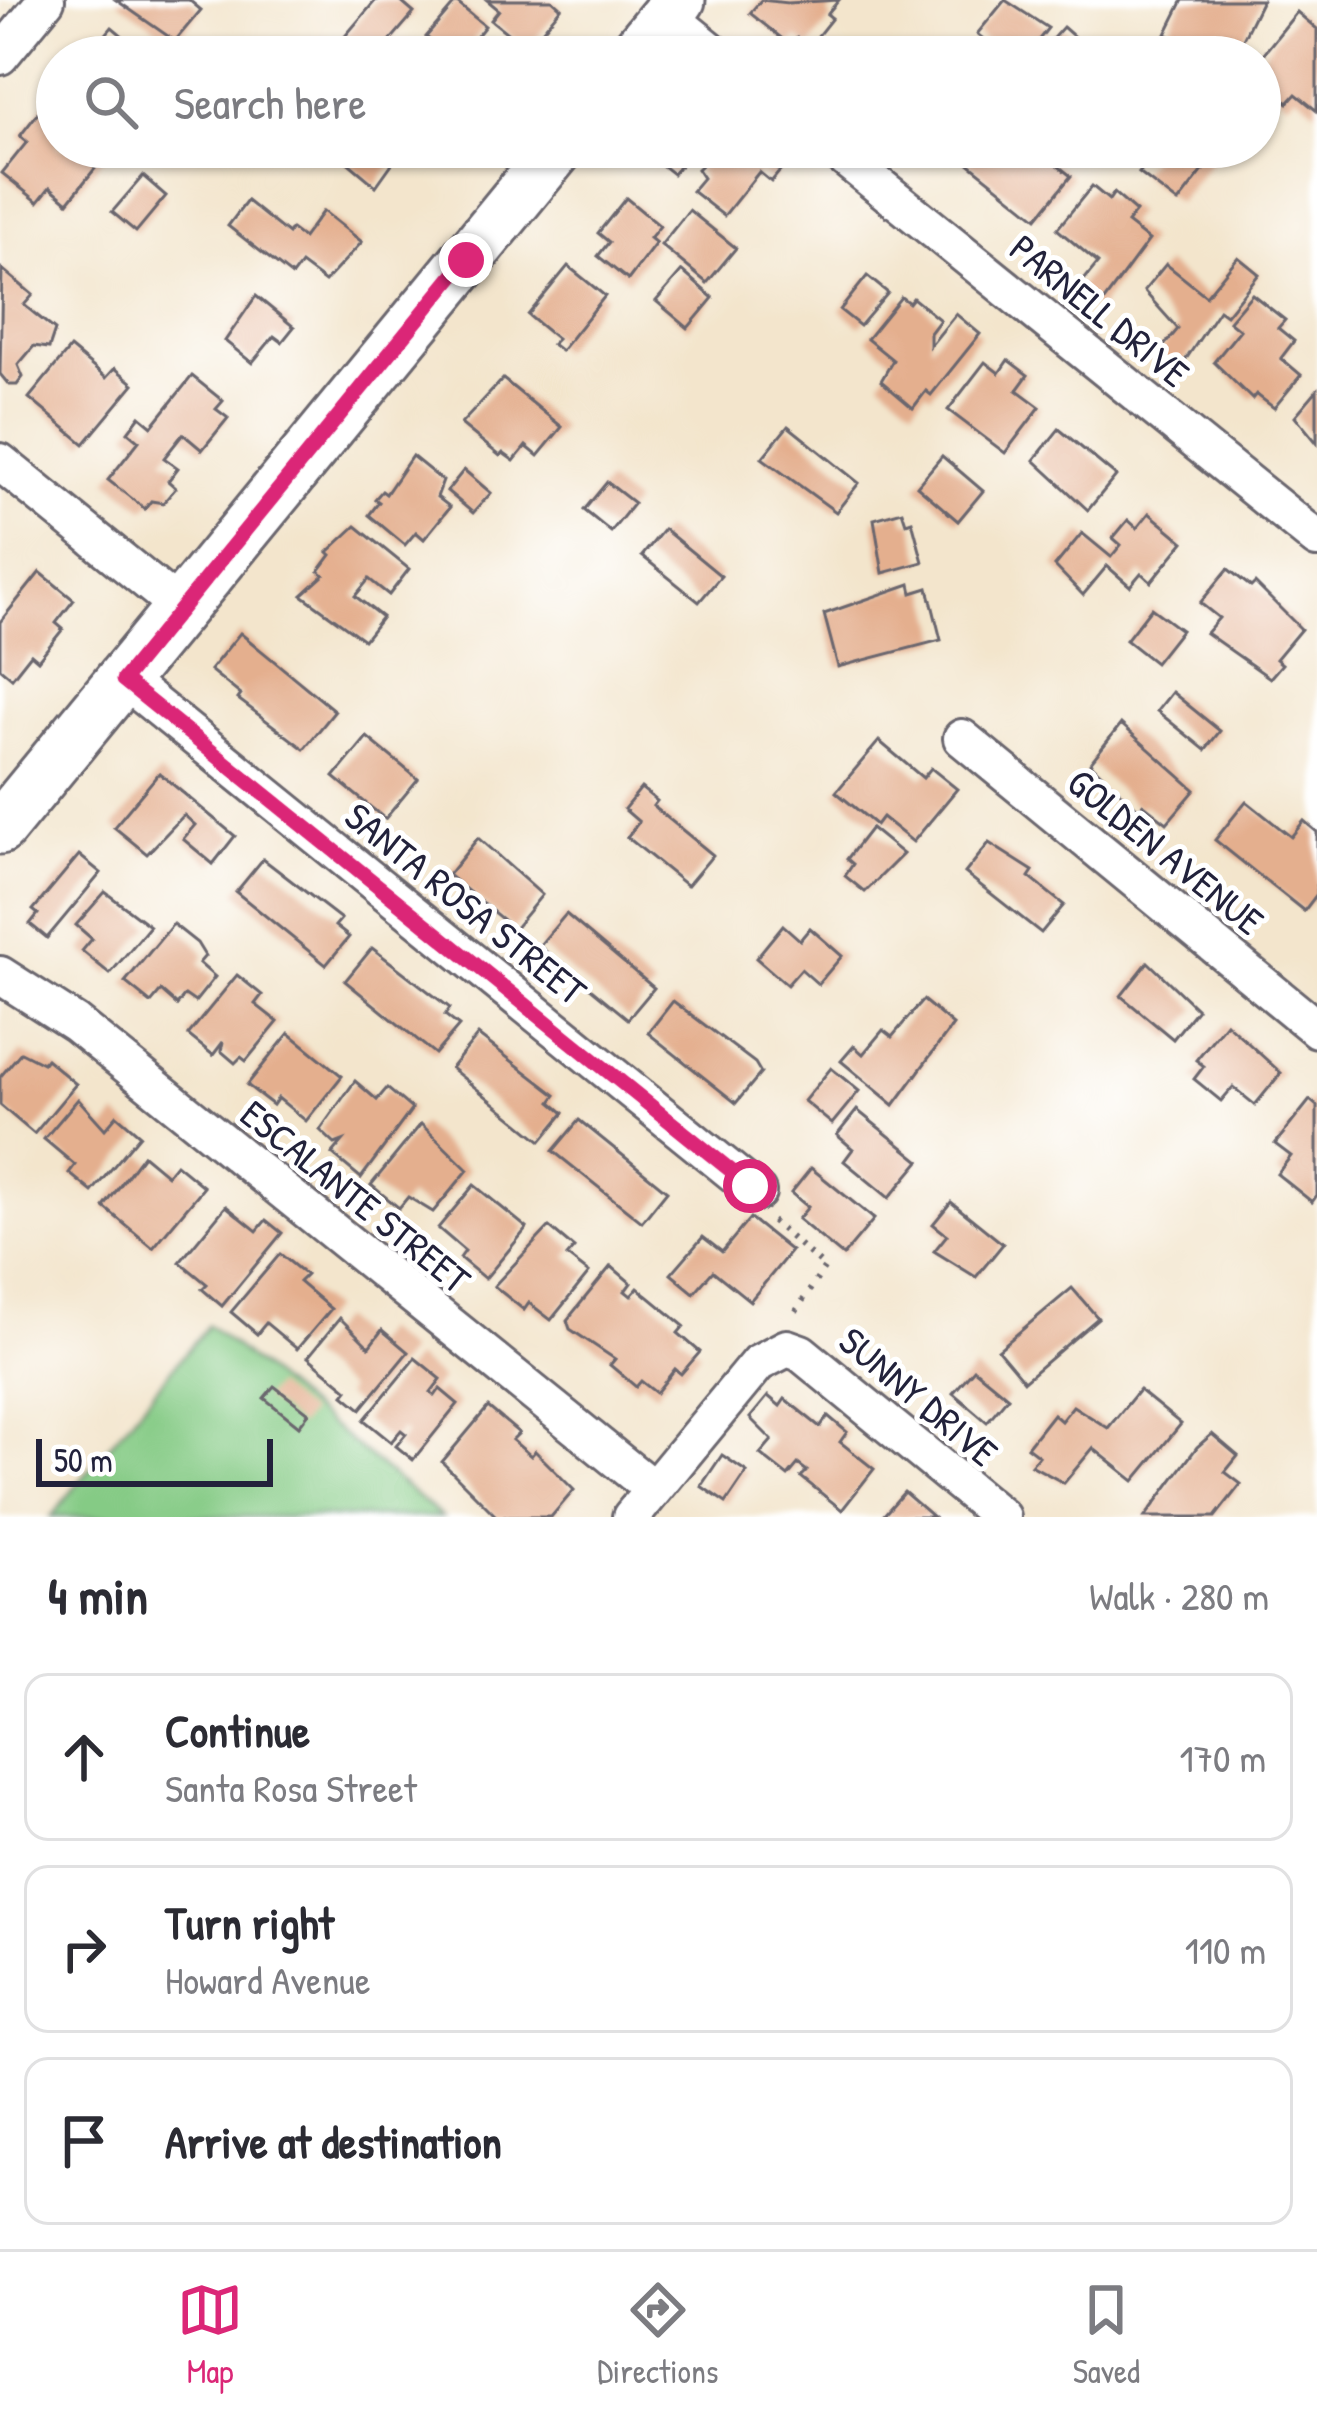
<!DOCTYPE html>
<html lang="en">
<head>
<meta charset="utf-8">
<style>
	body { margin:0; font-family:"Patrick Hand",sans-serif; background:#f7f7f7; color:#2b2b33 }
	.scale { position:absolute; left:36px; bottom:30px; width:237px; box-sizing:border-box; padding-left:12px; border:6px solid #22223b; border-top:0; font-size:33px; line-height:42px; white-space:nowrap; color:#22223b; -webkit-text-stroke:9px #fff; paint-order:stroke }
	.stop { position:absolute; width:36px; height:36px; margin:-27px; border:9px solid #db2777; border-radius:50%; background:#fff }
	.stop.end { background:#db2777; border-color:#fff; box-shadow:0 3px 12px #0008 }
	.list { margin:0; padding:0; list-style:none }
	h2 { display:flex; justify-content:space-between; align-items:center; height:156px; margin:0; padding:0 48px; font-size:51px }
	h2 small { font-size:39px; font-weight:400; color:#7c7c81 }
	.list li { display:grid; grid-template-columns:78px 1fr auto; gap:36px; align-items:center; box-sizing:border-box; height:168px; margin:0 24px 24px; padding:0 24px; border:3px solid #e1e1e2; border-radius:24px }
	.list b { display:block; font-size:45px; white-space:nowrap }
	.list p { margin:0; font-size:39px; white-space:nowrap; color:#7c7c81 }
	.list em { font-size:39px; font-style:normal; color:#7c7c81 }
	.icon { flex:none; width:66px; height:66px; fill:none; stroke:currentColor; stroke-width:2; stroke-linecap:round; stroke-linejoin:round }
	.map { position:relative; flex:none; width:1317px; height:1517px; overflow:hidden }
	.search { position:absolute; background:#fff; box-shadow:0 3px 9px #0004; left:36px; right:36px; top:36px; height:132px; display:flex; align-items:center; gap:30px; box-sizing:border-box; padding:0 42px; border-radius:66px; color:#7c7c81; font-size:45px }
	.sheet { height:732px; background:#fff }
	nav { display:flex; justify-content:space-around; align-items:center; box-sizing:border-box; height:168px; border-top:3px solid #e1e1e2; background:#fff; font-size:33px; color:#7c7c81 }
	nav a { display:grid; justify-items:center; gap:6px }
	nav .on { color:#db2777 }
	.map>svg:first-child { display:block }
	.green { fill:#85cb85; stroke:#547660; stroke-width:3 }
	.building { fill:#e4af8e }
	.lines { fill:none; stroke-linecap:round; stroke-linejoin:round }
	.street-casing { stroke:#6b666e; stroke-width:42 }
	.secondary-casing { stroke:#6b666e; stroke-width:57 }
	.path { stroke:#6b666e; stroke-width:6; stroke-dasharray:3 9; stroke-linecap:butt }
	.street { stroke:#fff; stroke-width:36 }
	.secondary { stroke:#fff; stroke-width:51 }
	.route { stroke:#db2777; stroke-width:15 }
	.labels { text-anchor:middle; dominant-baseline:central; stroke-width:10; stroke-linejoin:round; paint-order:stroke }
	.street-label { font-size:39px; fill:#22223b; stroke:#fff }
</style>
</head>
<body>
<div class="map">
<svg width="1317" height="1517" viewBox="0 0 1317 1517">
	<rect width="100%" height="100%" fill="#fff"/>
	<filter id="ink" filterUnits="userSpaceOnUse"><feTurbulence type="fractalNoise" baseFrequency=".00833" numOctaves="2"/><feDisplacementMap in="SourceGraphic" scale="24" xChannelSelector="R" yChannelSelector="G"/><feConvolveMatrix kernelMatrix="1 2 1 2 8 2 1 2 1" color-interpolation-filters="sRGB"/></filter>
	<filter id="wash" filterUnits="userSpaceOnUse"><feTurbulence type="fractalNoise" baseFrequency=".004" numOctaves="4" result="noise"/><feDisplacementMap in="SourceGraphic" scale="48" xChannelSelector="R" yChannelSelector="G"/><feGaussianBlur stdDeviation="2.7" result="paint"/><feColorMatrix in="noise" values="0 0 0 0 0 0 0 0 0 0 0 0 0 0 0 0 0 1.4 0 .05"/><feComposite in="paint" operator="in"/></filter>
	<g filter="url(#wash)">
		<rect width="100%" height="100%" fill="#f3e5cc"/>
		<path class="green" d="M208 1325 442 1517H51Z"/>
		<g id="blocks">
			<g class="building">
				<path d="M116 0H189L201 10 175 41Z"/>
				<path d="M376 0H399L414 13 376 57H357L340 42Z"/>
				<path d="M487 0H552L561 8 527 49 491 20 499 10Z"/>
				<path d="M761 0 788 3 839 0 827 14 832 18 809 47 797 38 790 45 750 13Z"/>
				<path d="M1005 0 1048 28 1025 57H1006L977 34Z"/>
				<path d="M1183 0H1262L1234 57H1212L1166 34Z"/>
				<path d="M456 2 485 26 460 57H424L435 44 426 37Z"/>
				<path d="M1297 12 1317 29V111L1296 94 1288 103 1260 81V58Z"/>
				<path d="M112 27 148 57H87Z"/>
				<path d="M1063 27 1088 49 1081 57H1036Z"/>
				<path d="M48 100 57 108V147L110 150 68 202 50 187 38 202 2 173 27 142 20 136Z"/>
				<path d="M355 147H420L410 159 401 151 376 186 345 160Z"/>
				<path d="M639 147H696L673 174Z"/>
				<path d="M750 147 776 151 768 162 780 171 771 182 759 172 724 216 692 191 703 178 697 169 719 149 738 163Z"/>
				<path d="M971 147H1056L1048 158 1071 176 1037 218 962 158Z"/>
				<path d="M1160 147H1207L1216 154 1178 203 1139 173Z"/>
				<path d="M143 176 166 196 136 232 112 212Z"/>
				<path d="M1092 186 1109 200 1114 193 1136 212 1127 223 1149 240 1098 309 1075 291 1098 263 1057 229Z"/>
				<path d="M626 198 660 226 650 238 656 243 628 280 598 256 609 242 598 233Z"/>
				<path d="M247 201 288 234 291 229 303 238 323 211 362 242 325 282 301 264 292 276 228 226Z"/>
				<path d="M689 210 736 248 707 283 661 245Z"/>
				<path d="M1238 257 1259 274 1226 315 1219 310 1178 371 1157 354 1178 329 1144 291 1166 264 1206 296Z"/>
				<path d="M568 266 605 296 561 351 552 344 557 339 528 315Z"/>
				<path d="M2 269 33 295 24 305 55 330 49 348 34 346 18 365 23 377 17 385H9L0 374Z"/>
				<path d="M682 271 713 298 688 328 656 301Z"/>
				<path d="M867 276 888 293 860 326 840 310Z"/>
				<path d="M1252 294 1285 320 1278 328 1294 341 1281 358 1301 375 1274 408 1256 394 1252 399 1214 362 1240 330 1229 321Z"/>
				<path d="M256 296 294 327 282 342 274 336 252 363 225 341Z"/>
				<path d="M901 297 909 303 913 298 940 320 930 333V346L956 314 980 334 931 395 926 391 913 408 881 381 893 360 867 339Z"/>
				<path d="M70 348 106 378 115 368 134 384 84 444 29 398Z"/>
				<path d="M1008 360 1028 375 1017 390 1040 407 1005 453 948 410 985 362 999 373Z"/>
				<path d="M192 376 223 401 216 409 228 418 202 450 183 434 164 458 178 468 168 481 176 488 163 503 151 501 145 509 108 480 139 441 128 432 140 416 152 426Z"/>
				<path d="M503 379 562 427 538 456 526 446 514 461 503 453 500 456 461 424Z"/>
				<path d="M1317 390V443L1295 416Z"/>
				<path d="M788 426 859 483 836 512 762 458Z"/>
				<path d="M1059 429 1116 476 1088 510 1034 460Z"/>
				<path d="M412 456 443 481 437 497 450 507 424 539 416 532 405 545 369 515 379 502 375 499 382 491 386 494Z"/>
				<path d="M942 456 983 491 958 521 917 486Z"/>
				<path d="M464 470 491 493 473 513 447 491Z"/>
				<path d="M607 482 634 503 611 532 584 510Z"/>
				<path d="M902 511 906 523 912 521 923 562 883 573 874 519Z"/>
				<path d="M1149 513 1184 542 1151 582 1141 573 1130 586 1107 566 1083 595 1055 566 1082 533 1111 557 1121 545 1113 538 1128 520 1137 528Z"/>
				<path d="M356 526 409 569 389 595 369 579 355 596 382 617 364 640 302 595 324 575 319 571 331 555 328 552Z"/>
				<path d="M664 529 721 576 699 602 642 556Z"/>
				<path d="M1228 569 1251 587 1255 583 1301 629 1276 659 1282 664 1270 678 1206 633 1219 618 1200 603Z"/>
				<path d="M40 572 74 600 56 623 63 629 38 660 31 654 12 678 0 668V622Z"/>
				<path d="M910 584 912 593 928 588 941 640 838 667 824 614Z"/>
				<path d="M1151 608 1181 630 1155 663 1126 640Z"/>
				<path d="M240 633 335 711 304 749 238 699 241 695 210 670Z"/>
				<path d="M1172 692 1220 731 1205 750 1157 711Z"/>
				<path d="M1121 724 1195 790 1167 823 1143 804 1139 809 1090 763Z"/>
				<path d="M367 737 418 779 385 819 334 777Z"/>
				<path d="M879 741 923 778 931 768 957 789 913 842 882 817 876 825 836 792Z"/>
				<path d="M159 773 235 836 213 864 183 839 195 825 184 815 147 854 114 827Z"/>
				<path d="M641 788 657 801 653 806 713 855 687 886 627 837 639 822 624 809Z"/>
				<path d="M1246 801 1291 837 1304 821 1317 832V894L1304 911 1215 840Z"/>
				<path d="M871 828 903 854 865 892 845 876 853 864 847 859Z"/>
				<path d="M478 838 542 895 514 929 448 875Z"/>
				<path d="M989 843 1033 871 1029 877 1064 905 1041 933 965 873Z"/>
				<path d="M79 855 101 873 47 938 30 924 38 914 33 910Z"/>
				<path d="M263 859 341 919 335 926 349 937 326 965 236 892Z"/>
				<path d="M105 892 150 926 110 974 82 951 92 939 76 925Z"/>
				<path d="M566 914 654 988 628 1019 539 946Z"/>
				<path d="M173 924 197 943 205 956 199 963 215 977 195 1002 185 995 177 1005 161 991 151 1003 125 982Z"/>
				<path d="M783 925 800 940 810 928 842 956 818 984 801 969 787 985 756 958Z"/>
				<path d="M372 948 450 1008 445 1015 459 1026 435 1054 345 981Z"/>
				<path d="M1148 962 1197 1009 1173 1039 1121 996Z"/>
				<path d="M237 975 262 995 255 1004 278 1022 246 1061 241 1057 235 1063 221 1051 223 1042 213 1055 188 1035Z"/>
				<path d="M923 1000 953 1025 894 1105 841 1061 854 1046 863 1054 883 1030 892 1037Z"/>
				<path d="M673 1001 755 1063 761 1073 736 1103 648 1033Z"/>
				<path d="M1226 1023 1281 1073 1255 1105 1233 1087 1221 1101 1194 1079 1204 1066 1196 1060Z"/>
				<path d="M289 1033 342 1076 306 1121 278 1098 273 1105 247 1085Z"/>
				<path d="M478 1035 556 1095 551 1102 564 1113 541 1141 451 1068Z"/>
				<path d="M21 1052 43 1063 46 1059 76 1084 34 1134 0 1105V1077Z"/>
				<path d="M831 1068 859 1091 832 1124 804 1101Z"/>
				<path d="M355 1081 377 1100 387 1088 412 1109 361 1178 332 1154 343 1141 335 1144 320 1130Z"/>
				<path d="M78 1099 105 1129 117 1115 140 1135 92 1192 69 1173 75 1165 44 1139Z"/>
				<path d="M1310 1100 1317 1106V1195L1312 1202 1277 1174 1291 1156 1275 1144Z"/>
				<path d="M857 1110 920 1161 889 1198 844 1161 853 1149 837 1135Z"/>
				<path d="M579 1120 667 1191 642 1222 553 1151Z"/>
				<path d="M421 1124 468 1170 433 1212 408 1197 399 1208 371 1185Z"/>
				<path d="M143 1155 167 1175 176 1164 204 1187 153 1248 104 1207Z"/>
				<path d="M811 1168 874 1219 843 1256 798 1219 808 1207 791 1193Z"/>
				<path d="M474 1185 527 1228 485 1279 460 1258 465 1251 438 1228Z"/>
				<path d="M951 1202 1003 1244 976 1277 934 1251 947 1235 933 1224Z"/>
				<path d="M226 1206 257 1231 266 1220 282 1233 222 1306 202 1289 207 1284 180 1262Z"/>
				<path d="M750 1218 791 1251 750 1301 713 1271 694 1293 671 1274 703 1237 722 1252Z"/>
				<path d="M549 1227 574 1248 567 1256 589 1273 551 1320 529 1303 524 1310 494 1286Z"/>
				<path d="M280 1254 306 1275 299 1282 331 1309 297 1349 266 1323 257 1334 231 1312Z"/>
				<path d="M611 1266 631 1283 625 1291 631 1296 638 1288 684 1326 678 1333 700 1352 681 1374 675 1369 656 1393 641 1381 636 1387 610 1365 615 1359 570 1329 567 1320Z"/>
				<path d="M1072 1288 1098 1318 1024 1381 998 1350Z"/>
				<path d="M340 1318 369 1347 382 1330 408 1352 361 1409 344 1395 348 1390 308 1357Z"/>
				<path d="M415 1358 441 1379 431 1392 435 1396 440 1389 458 1404 413 1460 396 1446 406 1434 401 1430 391 1442 364 1420Z"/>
				<path d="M974 1369 1008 1397 987 1422 953 1393Z"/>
				<path d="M274 1386 309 1413 299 1426 264 1398Z"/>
				<path d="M1139 1390 1181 1424 1134 1481 1093 1448 1064 1483 1031 1465 1039 1456 1027 1447 1053 1414 1061 1421 1073 1406 1108 1428Z"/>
				<path d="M768 1396 780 1406 785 1399 820 1427 828 1416 847 1432 840 1442 874 1469 842 1510 801 1477 807 1471 798 1464 788 1476 760 1454 772 1440 750 1418Z"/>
				<path d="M488 1407 519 1433 512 1440 531 1456 535 1451 574 1490 551 1517H497L442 1462Z"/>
				<path d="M1212 1434 1238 1456 1225 1472 1241 1484 1215 1517H1145L1197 1447Z"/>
				<path d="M722 1455 747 1472 726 1503 701 1486Z"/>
				<path d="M904 1492 933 1517H882Z"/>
			</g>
		</g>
	</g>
	<g filter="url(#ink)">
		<use href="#blocks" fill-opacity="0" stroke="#6b666e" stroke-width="3"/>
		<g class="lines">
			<g class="street-casing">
				<g id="street">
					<path d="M667 15 719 57"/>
					<path d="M0 56 46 0"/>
					<path d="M831 147 1317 539"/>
					<path d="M0 462 180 608"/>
					<path d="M123 679 757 1192"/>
					<path d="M962 738 1317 1029"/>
					<path d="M0 975 75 1023 653 1489"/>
					<path d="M631 1517 758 1363 787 1348 801 1353 1001 1517"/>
				</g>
			</g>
			<g class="secondary-casing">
				<g id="secondary">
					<path d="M632 57 679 0"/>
					<path d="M0 828 559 147"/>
				</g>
			</g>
			<path class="path" d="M772 1221 825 1267 792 1317"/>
			<use href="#street" class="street"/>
			<use href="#secondary" class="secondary"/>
		</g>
	</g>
	<g class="lines" filter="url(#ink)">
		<path class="route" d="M466 260 123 680 750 1186"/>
	</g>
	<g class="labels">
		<g class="street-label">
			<text transform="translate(1100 310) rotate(39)">PARNELL DRIVE</text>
			<text transform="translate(1166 851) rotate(39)">GOLDEN AVENUE</text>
			<text transform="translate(466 903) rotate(39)">SANTA ROSA STREET</text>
			<text transform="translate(356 1196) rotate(39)">ESCALANTE STREET</text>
			<text transform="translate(919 1396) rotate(40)">SUNNY DRIVE</text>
		</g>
	</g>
</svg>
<div class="scale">50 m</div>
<div class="stop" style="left:750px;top:1186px"></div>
<div class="stop end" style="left:466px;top:260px"></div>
<div class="search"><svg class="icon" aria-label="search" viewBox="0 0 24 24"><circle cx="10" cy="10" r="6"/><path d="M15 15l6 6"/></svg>Search here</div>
</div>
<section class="sheet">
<h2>4 min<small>Walk · 280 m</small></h2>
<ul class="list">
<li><svg class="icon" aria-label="ahead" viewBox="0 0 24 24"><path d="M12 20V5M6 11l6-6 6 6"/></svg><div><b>Continue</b><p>Santa Rosa Street</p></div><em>170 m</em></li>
<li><svg class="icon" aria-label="right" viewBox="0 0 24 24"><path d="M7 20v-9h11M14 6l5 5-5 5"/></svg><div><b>Turn right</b><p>Howard Avenue</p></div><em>110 m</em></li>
<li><svg class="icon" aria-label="arrive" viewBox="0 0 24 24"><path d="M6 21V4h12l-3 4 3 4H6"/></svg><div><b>Arrive at destination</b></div></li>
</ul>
</section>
<nav>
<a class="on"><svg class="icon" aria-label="map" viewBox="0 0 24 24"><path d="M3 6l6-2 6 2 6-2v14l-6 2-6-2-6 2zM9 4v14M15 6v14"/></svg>Map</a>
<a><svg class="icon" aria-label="directions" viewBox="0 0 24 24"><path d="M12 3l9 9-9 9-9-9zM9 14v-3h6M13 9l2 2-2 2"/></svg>Directions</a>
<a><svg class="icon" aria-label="saved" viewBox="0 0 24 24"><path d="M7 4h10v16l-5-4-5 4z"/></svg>Saved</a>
</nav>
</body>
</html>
